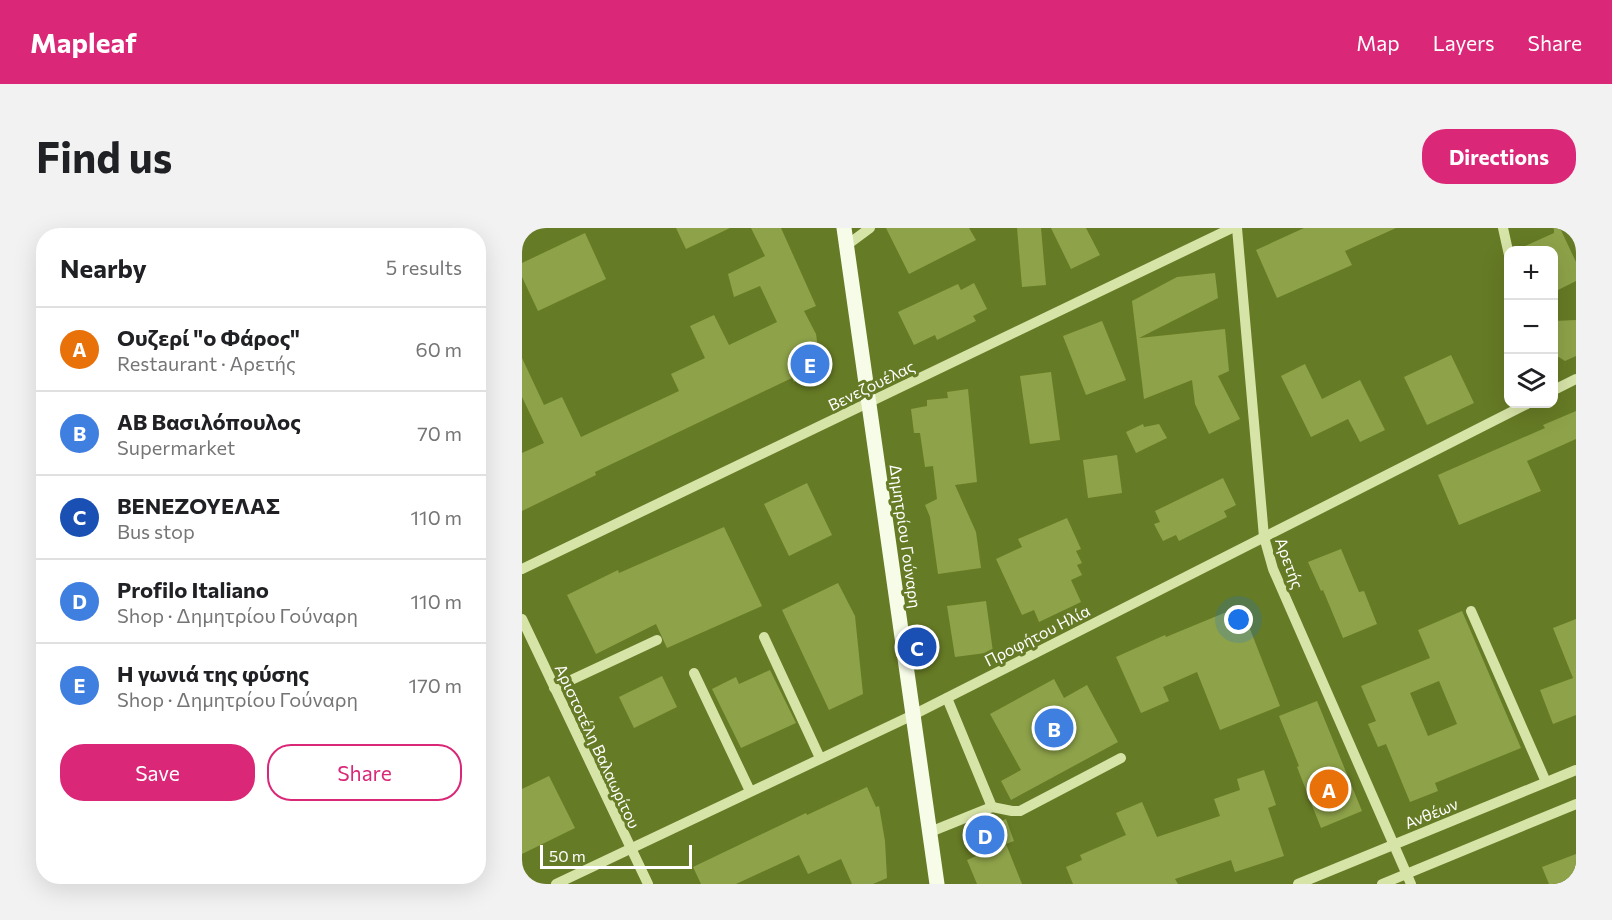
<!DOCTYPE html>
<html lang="en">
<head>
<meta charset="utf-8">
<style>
	body { margin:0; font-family:Commissioner,sans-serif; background:#f2f2f2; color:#202124 }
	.controls { position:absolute; right:18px; top:18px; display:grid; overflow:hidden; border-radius:12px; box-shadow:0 6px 24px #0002 }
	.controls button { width:54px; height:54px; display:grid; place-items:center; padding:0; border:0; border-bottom:2px solid #e0e0e0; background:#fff; color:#202124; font:30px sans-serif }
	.scale { position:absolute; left:18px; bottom:15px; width:152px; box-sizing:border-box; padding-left:6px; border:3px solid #fff; border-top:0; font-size:16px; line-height:21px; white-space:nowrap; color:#fff; -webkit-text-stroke:4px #667b25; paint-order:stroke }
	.you { position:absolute; left:717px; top:392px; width:21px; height:21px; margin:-15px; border:4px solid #fff; border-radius:50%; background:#1a73e8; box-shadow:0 0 0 9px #1a73e833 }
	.badge { display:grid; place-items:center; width:39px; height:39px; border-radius:50%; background:#db2777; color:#fff; font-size:20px; font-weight:700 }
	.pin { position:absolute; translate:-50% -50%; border:3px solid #fff; box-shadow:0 2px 6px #0006 }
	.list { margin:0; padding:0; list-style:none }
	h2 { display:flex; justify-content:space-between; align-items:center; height:78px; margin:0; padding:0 24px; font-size:26px }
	h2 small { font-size:20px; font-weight:400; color:#757577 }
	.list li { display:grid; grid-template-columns:39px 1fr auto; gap:18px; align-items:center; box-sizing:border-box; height:84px; padding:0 24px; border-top:2px solid #e0e0e0 }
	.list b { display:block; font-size:22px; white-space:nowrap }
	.list p { margin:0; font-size:20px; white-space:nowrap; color:#757577 }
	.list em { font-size:20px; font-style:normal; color:#757577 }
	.actions { display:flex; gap:12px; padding:18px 24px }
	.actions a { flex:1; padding:14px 0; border:2px solid #db2777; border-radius:24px; text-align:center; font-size:21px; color:#db2777 }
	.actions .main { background:#db2777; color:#fff }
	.icon { flex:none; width:33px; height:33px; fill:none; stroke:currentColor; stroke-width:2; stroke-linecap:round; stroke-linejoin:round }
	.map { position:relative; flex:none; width:1054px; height:656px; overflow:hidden; border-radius:24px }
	header { display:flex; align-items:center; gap:36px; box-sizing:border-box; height:84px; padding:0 30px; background:#db2777; color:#fff }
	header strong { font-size:28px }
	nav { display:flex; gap:33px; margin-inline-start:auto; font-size:21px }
	.intro { display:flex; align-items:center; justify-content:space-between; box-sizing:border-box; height:144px; padding:0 36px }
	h1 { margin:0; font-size:42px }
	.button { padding:15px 27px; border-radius:24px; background:#db2777; color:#fff; font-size:21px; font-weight:700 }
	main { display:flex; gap:36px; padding:0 36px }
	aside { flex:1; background:#fff; border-radius:24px; box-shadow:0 6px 24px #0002 }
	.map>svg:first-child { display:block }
	.building { fill:#8ea249; fill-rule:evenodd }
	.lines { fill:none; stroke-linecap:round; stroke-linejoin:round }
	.minor { stroke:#d7e4a8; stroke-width:10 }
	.major { stroke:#f7fce8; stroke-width:15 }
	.labels { text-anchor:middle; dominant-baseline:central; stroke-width:6; stroke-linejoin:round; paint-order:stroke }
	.street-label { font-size:16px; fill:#fff; stroke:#667b25 }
</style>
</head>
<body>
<header>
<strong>Mapleaf</strong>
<nav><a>Map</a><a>Layers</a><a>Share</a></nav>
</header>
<div class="intro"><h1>Find us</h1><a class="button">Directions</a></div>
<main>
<aside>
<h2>Nearby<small>5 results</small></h2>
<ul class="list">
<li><span class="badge" style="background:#e8710a">A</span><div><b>Ουζερί &quot;ο Φάρος&quot;</b><p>Restaurant · Αρετής</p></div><em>60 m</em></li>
<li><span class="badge" style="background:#3f7fe0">B</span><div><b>ΑΒ Βασιλόπουλος</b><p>Supermarket</p></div><em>70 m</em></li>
<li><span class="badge" style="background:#1a4fb4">C</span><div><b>ΒΕΝΕΖΟΥΕΛΑΣ</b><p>Bus stop</p></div><em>110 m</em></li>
<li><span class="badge" style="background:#3f7fe0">D</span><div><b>Profilo Italiano</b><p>Shop · Δημητρίου Γούναρη</p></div><em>110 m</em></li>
<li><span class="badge" style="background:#3f7fe0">E</span><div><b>Η γωνιά της φύσης</b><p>Shop · Δημητρίου Γούναρη</p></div><em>170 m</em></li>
</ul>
<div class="actions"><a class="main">Save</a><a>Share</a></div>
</aside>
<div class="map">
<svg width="1054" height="656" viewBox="0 0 1054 656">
	<rect width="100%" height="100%" fill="#667b25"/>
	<g class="building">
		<path d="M154 0H208L164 21Z"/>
		<path d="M229 0H259L294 78 282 83 294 106 299 142 272 154 270 150 73 244 74 247 0 283V225L22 215 0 169V130L22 177 40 169 59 209 157 163 149 146 183 130 168 98 192 87 207 117 255 94 238 58 212 69 206 46 243 28Z"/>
		<path d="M364 0H447L454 12 387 46Z"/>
		<path d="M495 0H519L524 57 500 59Z"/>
		<path d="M529 0H564L578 27 549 41Z"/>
		<path d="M782 0H874L823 23 830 37 755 70 734 22Z"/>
		<path d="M1032 0H1038L1054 34V53L1032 64V22H994L1032 5Z"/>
		<path d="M63 5 84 51 16 83 0 49V35Z"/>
		<path d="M693 45 696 70 617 110 703 101 707 143 696 148 718 191 687 206 673 176 670 152 622 171 610 73 655 49Z"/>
		<path d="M452 55 465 81 451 88 454 93 415 112 413 107 392 117 376 84 436 56 439 62Z"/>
		<path d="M1054 92V128L1043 133 1032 126V93Z"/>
		<path d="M580 93 604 152 564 167 541 108Z"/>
		<path d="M929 127 952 175 905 197 882 149Z"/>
		<path d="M783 136 800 171 838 152 863 202 838 214 826 191 789 209 759 148Z"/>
		<path d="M529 144 538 212 508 216 498 148Z"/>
		<path d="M446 161 455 254 433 257 454 304 459 340 416 346 408 289 403 277 415 271 411 238 403 239 398 205H392L389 181 405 178V172L426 170 425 164Z"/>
		<path d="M1054 183V211L1005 233 1019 263 937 297 916 247 1023 200 1021 197Z"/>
		<path d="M621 196 622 199 637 196 645 210 614 225 604 204Z"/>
		<path d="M595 227 600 265 566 270 561 232Z"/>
		<path d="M701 250 714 277 702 283 705 289 657 313 654 307 641 313 632 296 638 294 633 283Z"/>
		<path d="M285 255 310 307 267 328 242 276Z"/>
		<path d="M545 290 559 321 554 323 560 335 555 337 560 347 549 352 559 374 517 394 512 382 500 387 474 331 500 319 496 311Z"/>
		<path d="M202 299 240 378 145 420 134 396 74 426 45 367 96 342 97 345Z"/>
		<path d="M819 321 837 364 842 363 855 396 821 410 801 362 799 363 786 334Z"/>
		<path d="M316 355 333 388 341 466 307 482 260 382Z"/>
		<path d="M464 373 471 424 433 429 425 378Z"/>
		<path d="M719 378 758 478 698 502 675 444 641 459 647 473 619 485 594 429 643 407 644 409Z"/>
		<path d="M940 383 999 520 913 555 916 563 888 574 864 516 856 519 846 496 854 493 839 458 908 430 896 402ZM917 453 935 496 906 508 888 465Z"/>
		<path d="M1054 391V487L1031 496 1018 462 1051 450 1031 400Z"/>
		<path d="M248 442 274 495 219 520 190 461 214 449 217 456Z"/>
		<path d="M140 448 155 479 112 500 97 469Z"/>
		<path d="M532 451 542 470 565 457 596 514 489 572 479 553 499 542 468 486Z"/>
		<path d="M795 473 840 583 799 600 775 539 777 538 757 488Z"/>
		<path d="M742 542 754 577 746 580 762 628 713 644 709 632 653 651 656 656H551L544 639 560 632 558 627 604 607 594 585 620 574 635 609 698 588 692 571 718 562 715 551Z"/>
		<path d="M27 548 53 600 0 626V561Z"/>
		<path d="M345 559 354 579 357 578 363 613 365 650 351 656H330L319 631 286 646 277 627 214 656H179L171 639 284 585 285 587Z"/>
		<path d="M484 591 492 613 484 616 500 656H455L445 632 459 626 450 605Z"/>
		<path d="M1054 626V656H1027L1020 639Z"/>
	</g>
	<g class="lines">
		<g class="minor">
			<path d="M715 0 742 309 751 341 889 656"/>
			<path d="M981 0 987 27"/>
			<path d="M0 3 6 0"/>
			<path d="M325 17 348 0"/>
			<path d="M1032 162 1054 151"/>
			<path d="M0 341 710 0"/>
			<path d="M949 383 1024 554"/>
			<path d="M0 391 126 656"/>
			<path d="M242 409 298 530"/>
			<path d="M172 445 228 563"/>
			<path d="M32 460 135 412"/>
			<path d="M425 470 470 579"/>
			<path d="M408 604 470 579 490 583H498L599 530"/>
			<path d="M34 656 391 487 1005 176"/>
			<path d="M776 656 1054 542"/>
			<path d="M860 656 1054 576"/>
		</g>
		<path class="major" d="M322 0 415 656"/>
	</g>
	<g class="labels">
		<g class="street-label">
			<text transform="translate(349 157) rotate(-26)">Βενεζουέλας</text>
			<text transform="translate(384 308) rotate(82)">Δημητρίου Γούναρη</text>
			<text transform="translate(768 335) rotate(70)">Αρετής</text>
			<text transform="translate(515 407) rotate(-27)">Προφήτου Ηλία</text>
			<text transform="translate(76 518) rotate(65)">Αριστοτέλη Βαλαωρίτου</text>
			<text transform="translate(909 585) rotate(-22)">Ανθέων</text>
		</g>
	</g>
</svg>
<div class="controls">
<button>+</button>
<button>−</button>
<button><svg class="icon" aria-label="layers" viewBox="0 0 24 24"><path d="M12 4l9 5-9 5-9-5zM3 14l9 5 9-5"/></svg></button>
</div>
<div class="scale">50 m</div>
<div class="you"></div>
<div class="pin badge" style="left:807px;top:561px;background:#e8710a">A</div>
<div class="pin badge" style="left:532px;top:500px;background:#3f7fe0">B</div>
<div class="pin badge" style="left:395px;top:419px;background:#1a4fb4">C</div>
<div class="pin badge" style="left:463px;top:607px;background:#3f7fe0">D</div>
<div class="pin badge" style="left:288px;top:136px;background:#3f7fe0">E</div>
</div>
</main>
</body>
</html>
